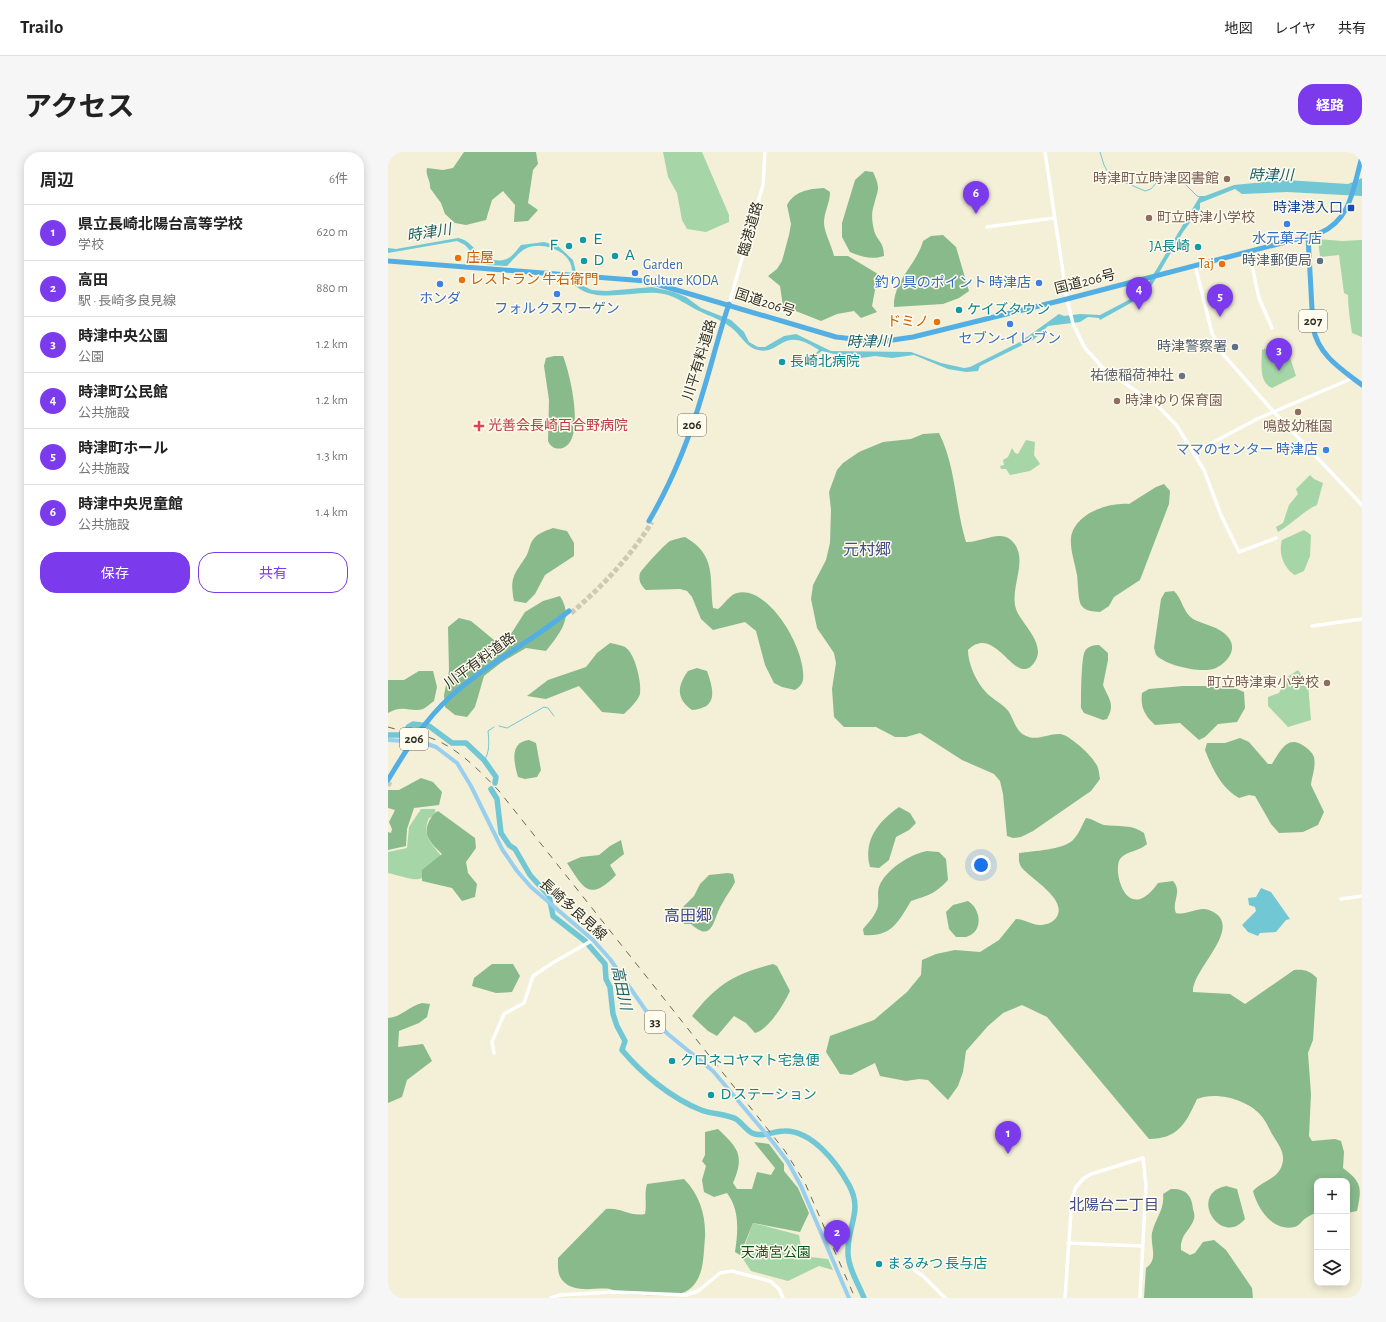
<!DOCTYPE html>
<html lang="ja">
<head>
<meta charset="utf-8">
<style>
	body { margin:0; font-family:"Alegreya Sans","Noto Sans JP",sans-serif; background:#f6f6f6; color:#222 }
	.controls { position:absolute; right:12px; bottom:12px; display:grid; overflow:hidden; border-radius:8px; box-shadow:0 2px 10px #0003 }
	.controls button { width:36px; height:36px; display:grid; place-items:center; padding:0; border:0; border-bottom:1px solid #e0e0e0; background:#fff; color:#222; font:20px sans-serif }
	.you { position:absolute; left:593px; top:713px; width:14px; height:14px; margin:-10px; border:3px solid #fff; border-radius:50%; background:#1a73e8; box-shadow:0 0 0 6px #1a73e833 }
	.badge { display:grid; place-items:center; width:26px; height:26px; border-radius:50%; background:#7c3aed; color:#fff; font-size:13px; font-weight:700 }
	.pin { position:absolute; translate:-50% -33px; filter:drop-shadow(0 1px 2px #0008) }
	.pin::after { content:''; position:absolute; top:21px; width:14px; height:12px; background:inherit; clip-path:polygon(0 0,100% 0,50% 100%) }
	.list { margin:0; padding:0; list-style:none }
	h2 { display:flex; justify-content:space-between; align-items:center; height:52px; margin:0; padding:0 16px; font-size:17px }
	h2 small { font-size:13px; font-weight:400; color:#767676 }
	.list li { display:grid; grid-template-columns:26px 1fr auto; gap:12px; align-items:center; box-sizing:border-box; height:56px; padding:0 16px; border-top:1px solid #e0e0e0 }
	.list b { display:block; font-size:15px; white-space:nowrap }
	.list p { margin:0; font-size:13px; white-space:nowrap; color:#767676 }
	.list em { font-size:13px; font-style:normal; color:#767676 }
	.actions { display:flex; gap:8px; padding:12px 16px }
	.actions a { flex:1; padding:9px 0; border:1px solid #7c3aed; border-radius:16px; text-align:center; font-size:14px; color:#7c3aed }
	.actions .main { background:#7c3aed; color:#fff }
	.icon { flex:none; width:22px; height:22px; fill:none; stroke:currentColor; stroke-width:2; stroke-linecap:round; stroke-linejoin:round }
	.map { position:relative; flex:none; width:974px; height:1146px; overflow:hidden; border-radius:16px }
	header { display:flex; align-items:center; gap:24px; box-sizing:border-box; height:56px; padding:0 20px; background:#fff; border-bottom:1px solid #e0e0e0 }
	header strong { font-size:19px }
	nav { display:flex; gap:22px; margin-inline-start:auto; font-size:14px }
	.intro { display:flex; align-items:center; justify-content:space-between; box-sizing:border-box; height:96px; padding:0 24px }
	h1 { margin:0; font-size:28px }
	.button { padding:10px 18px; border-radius:16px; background:#7c3aed; color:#fff; font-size:14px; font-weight:700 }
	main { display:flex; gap:24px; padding:0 24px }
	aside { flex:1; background:#fff; border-radius:16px; box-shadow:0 2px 10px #0003 }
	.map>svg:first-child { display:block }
	.green { fill:#a6d5a8 }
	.forest { fill:#89ba8b }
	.water { fill:#72c7d4 }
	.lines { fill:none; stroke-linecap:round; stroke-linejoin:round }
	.stream { stroke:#72c7d4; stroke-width:1 }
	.river { stroke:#72c7d4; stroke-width:5.5 }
	.highway-tunnel { stroke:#cdc9b4; stroke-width:5; stroke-dasharray:5 2.5; stroke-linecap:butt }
	.minor { stroke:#fff; stroke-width:3.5 }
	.major { stroke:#98cfee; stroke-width:4 }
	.highway { stroke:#53afe3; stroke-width:5 }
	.rail { stroke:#6b695b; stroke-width:1; stroke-dasharray:7 7; stroke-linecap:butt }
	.education-dot { fill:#8d6e63; stroke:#fffcee; stroke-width:1.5 }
	.transit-dot { fill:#1a4fb4; stroke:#fffcee; stroke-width:1.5 }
	.shop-dot { fill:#3f7fe0; stroke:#fffcee; stroke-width:1.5 }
	.culture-dot { fill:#0f9aa8; stroke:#fffcee; stroke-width:1.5 }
	.food-dot { fill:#e8710a; stroke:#fffcee; stroke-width:1.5 }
	.service-dot { fill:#5c6f8a; stroke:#fffcee; stroke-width:1.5 }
	.worship-dot { fill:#6b7280; stroke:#fffcee; stroke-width:1.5 }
	.health-dot { fill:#e0444e; stroke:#fffcee; stroke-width:1.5 }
	.labels { text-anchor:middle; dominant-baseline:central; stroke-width:3; stroke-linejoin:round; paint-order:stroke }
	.shield { fill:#fffcee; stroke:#6e6c62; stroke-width:1 }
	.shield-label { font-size:13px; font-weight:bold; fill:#302f26 }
	.education-label { font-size:14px; fill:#785e54; stroke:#fffcee; text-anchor:end }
	.transit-label { font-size:14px; fill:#164399; stroke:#fffcee; text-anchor:end }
	.street-label { font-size:14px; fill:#302f26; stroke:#fffcee }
	.shop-label { font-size:14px; fill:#366cbe; stroke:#fffcee }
	.culture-label { font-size:14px; fill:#0d838f; stroke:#fffcee; text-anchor:start }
	.food-label { font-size:14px; fill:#c56008; stroke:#fffcee; text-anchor:start }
	.service-label { font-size:14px; fill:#4e5e75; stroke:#fffcee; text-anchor:end }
	.worship-label { font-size:14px; fill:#5b616d; stroke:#fffcee; text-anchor:end }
	.health-label { font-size:14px; fill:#be3a42; stroke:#fffcee; text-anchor:start }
	.park-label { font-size:14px; fill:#085418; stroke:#fffcee }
	.water-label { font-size:15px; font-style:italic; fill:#175f68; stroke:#fffcee }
	.neighbourhood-label { font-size:15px; fill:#414c89; stroke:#fffcee }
	.quarter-label { font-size:16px; fill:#414c89; stroke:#fffcee }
</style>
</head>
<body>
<header>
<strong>Trailo</strong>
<nav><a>地図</a><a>レイヤ</a><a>共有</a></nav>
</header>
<div class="intro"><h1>アクセス</h1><a class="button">経路</a></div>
<main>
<aside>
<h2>周辺<small>6件</small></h2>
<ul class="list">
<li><span class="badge">1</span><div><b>県立長崎北陽台高等学校</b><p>学校</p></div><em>620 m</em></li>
<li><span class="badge">2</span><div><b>高田</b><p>駅 · 長崎多良見線</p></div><em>880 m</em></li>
<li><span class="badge">3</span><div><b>時津中央公園</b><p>公園</p></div><em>1.2 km</em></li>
<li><span class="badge">4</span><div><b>時津町公民館</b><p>公共施設</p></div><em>1.2 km</em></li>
<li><span class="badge">5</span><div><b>時津町ホール</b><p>公共施設</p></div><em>1.3 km</em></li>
<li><span class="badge">6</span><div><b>時津中央児童館</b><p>公共施設</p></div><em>1.4 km</em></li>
</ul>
<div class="actions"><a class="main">保存</a><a>共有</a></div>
</aside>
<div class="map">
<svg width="974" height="1146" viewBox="0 0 974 1146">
	<rect width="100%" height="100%" fill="#f4efd7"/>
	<g class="green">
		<path d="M275 0H314L341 63V70L318 80 299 77 294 68 289 41 280 25Z"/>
		<path d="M930 87 954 89 974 88V185L964 181C962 168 960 156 960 143L956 141 951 103 932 105Z"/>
		<path d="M876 196 884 202 892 201 896 205 901 202 908 224 884 236C870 230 874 209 874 197L876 198Z"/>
		<path d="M638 288 647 290 646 303 652 312 642 319 622 323 618 317H613L612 314 616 313 615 308 620 305 624 296 627 301 630 302Z"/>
		<path d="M922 323 926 327 935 331 929 353C914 360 904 372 890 380L888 375 895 371 901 353 910 342 908 337Z"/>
		<path d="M916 378 923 383 922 404 916 419 907 423C896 417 890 401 894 388Z"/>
		<path d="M910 518 920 532 923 568 900 575 880 554V545L891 541 898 526Z"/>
		<path d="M33 657H47L48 663 41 666C33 683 44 692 54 705 30 733 36 730 0 721V700L19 696 21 675Z"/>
		<path d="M365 1071 411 1083 414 1100 422 1105 440 1107 445 1118 431 1114 400 1129 363 1119 353 1104Z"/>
	</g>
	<g class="forest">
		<path d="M76 0H148L150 12 145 18 140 51 150 58 140 69 126 70 127 53 115 39 104 48 98 68 78 73 67 71 57 62 53 51 42 36C43 29 37 23 39 16L55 18 65 16Z"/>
		<path d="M477 19 485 20C493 37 490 37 486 53 483 61 484 70 486 78 488 88 496 89 496 104 483 108 474 105 462 100L454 85V71L467 28Z"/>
		<path d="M436 36 442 40C442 51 436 60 436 71 436 80 444 94 446 104H460L490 122 484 154 489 160 473 166 466 159 449 162 433 169 395 154 392 134 380 124 389 117 394 109 401 83 403 72 399 53C407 39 420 37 436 36Z"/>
		<path d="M555 83 568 95 581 139 571 146 555 152 506 155C505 129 529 112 535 89L543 84Z"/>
		<path d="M166 204H175C182 221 198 288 175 296 167 298 163 295 160 289L161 248 156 214 158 206Z"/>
		<path d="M551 281C568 314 567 355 578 390 593 391 612 377 624 389 642 407 621 435 628 457 633 472 660 492 646 511 627 537 608 470 580 498 580 513 590 534 602 544 608 549 616 553 621 560 626 568 628 580 638 584 649 589 659 582 671 582 680 581 704 604 708 612 711 616 711 622 712 627L703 639 645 679 633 685 625 686 619 684 615 642 612 629 606 622 574 608 532 581 518 585H507L488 575H456L446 565 444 537 448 511 446 501 429 476 423 447 425 433 438 408 442 391 443 358 441 340 449 318 455 311 471 300 495 290 523 287 535 282Z"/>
		<path d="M776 332 782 339 781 352 752 428 726 445 721 454 712 460C705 459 698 460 693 453 690 448 690 430 689 423 687 411 682 398 683 386 686 362 720 350 741 352L768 335Z"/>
		<path d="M165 376 179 379 186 391V404L157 423 147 442 138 451 126 449C122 426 125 424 137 406 140 402 141 396 143 391 147 382 157 379 165 376Z"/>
		<path d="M297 385C329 403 321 426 325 456L330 457C336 453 341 443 349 441 382 433 419 500 415 528 414 533 411 535 407 538L394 535 386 531 377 513 368 479 357 470 325 478 313 467 304 445 299 439 292 437 258 438C253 434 250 428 252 421 256 415 276 393 282 389 287 387 292 386 297 385Z"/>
		<path d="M786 439C794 446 795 461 805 467 816 473 831 474 840 485 850 497 840 510 828 516 815 522 780 514 769 504 767 502 767 498 766 496L773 447 777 440Z"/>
		<path d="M172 444C186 466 172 481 158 499L138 496 114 510 96 524 87 555 79 565 67 563 57 555 56 543 61 519 60 475 71 466 83 469 106 488 121 485 137 460 155 449Z"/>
		<path d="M222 491C227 492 233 493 237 495 247 501 254 531 252 542 249 550 242 556 236 562L214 560 191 534 158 547 139 544 160 528 198 515 209 501Z"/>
		<path d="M711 493 720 501V508L715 533C720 546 728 552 719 567L715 568 696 561 693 556C693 547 693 505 697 499 700 494 706 493 711 493Z"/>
		<path d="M309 516 319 519C326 539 330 556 304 558 288 547 289 534 300 519Z"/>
		<path d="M31 519H45L49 535 46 549C43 551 39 555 35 557 23 561 16 552 0 561V528H16Z"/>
		<path d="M795 534H835L844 535 856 540 857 556 849 570 830 572 817 585 811 588 792 571 767 573C757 564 752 555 754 541L761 537Z"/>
		<path d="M852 586 861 590 880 612H884C892 600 899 582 916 594 920 597 924 600 926 605 928 616 924 623 923 633L936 660 930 673 915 680 891 681 883 672 867 644 861 643 851 646C833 636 824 616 817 598L819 591H837Z"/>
		<path d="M141 588 148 591 153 618 149 625 137 627 130 625C126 611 121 590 141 588Z"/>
		<path d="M33 626 45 630 54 640 51 653 26 656 19 677 18 694 0 698V680L3 681 4 677 1 670 7 658 0 656V638H11Z"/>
		<path d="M511 655 522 661 528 671 521 678 508 685 501 708 491 716 482 715C475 688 490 670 511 655Z"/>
		<path d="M50 659 87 686 88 696 78 710 80 721 89 732 87 745 74 749 64 736 34 729V718L54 702C50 698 44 693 41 687 35 677 42 664 50 659Z"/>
		<path d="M698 666C705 667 710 671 716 673 731 675 744 672 756 681L759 692C752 699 738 699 732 707 724 719 739 775 770 731L785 729C795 740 783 750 788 761 799 764 810 754 821 758 860 773 803 817 805 840L842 842 857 852 906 818C916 817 922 819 929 826L925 888 920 901 923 942 921 984 924 989 947 987 953 989 956 1000 955 1016C974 1030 974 1036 969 1059L959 1061V1029H929V1060C925 1062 921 1064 918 1066 913 1069 912 1074 906 1075 885 1080 869 1056 865 1039 874 1029 890 1027 894 1013 898 1001 890 992 884 982 881 977 879 971 875 966 862 948 829 939 809 947 798 971 790 987 761 987L659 865 634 853 615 861 600 874 578 899 575 920 570 934 560 948 540 928 531 927 518 929 492 924 487 911 463 923 452 922 438 900 442 884 486 868 519 840 533 823 534 808 548 802 567 798 592 800 611 788 628 767C637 767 643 773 652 773 658 773 664 771 668 766 681 748 643 727 634 716 630 711 631 706 631 701 645 699 675 698 685 688 691 682 694 673 698 666Z"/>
		<path d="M233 688 236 702 222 713 228 723C201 751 195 735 179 711L193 705 211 703 222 694Z"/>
		<path d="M539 699 551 700 558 707 560 728C547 742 541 743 523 749 510 770 504 785 476 783L475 777C480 771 488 763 490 754 491 748 489 741 491 735 497 718 522 702 539 699Z"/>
		<path d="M340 721 345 722 347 730C343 738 338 744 334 752 325 765 326 793 303 772H296L293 757 306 744 312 732 321 723Z"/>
		<path d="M580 749C593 757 596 780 578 785 575 785 570 785 568 785L561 777 558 760 565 753Z"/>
		<path d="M104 812H125L132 824 124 840 108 841 84 834 86 826Z"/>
		<path d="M385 812 389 814 402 839C396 852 381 877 367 881L358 871 346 864 329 884 320 879 304 864C329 832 346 822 385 812Z"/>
		<path d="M34 851 42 852 39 865 31 871 11 879 10 895 35 892 44 909 19 928 14 945 0 951V866C14 865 21 854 34 851Z"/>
		<path d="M330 977C350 996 357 1003 345 1031L349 1037H364L369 1020 383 1023 387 1016 366 990 381 992 396 1012V1019L410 1036 421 1061 412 1080 365 1071 352 1103 347 1100C350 1080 352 1058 339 1041L326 1045 316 1040 314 1028 318 1014 314 1009 317 1003V980Z"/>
		<path d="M296 1027C312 1043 318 1064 317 1086 315 1105 317 1129 297 1140 286 1145 252 1143 239 1142 233 1142 228 1139 222 1137 207 1135 187 1142 175 1129 169 1123 170 1114 170 1106L218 1057C233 1055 242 1065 257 1062 259 1052 256 1042 259 1032Z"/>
		<path d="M838 1034 849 1037 857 1067C833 1096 799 1042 838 1034Z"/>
		<path d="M783 1037C798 1036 804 1044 805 1057 806 1060 807 1064 806 1067 802 1079 792 1082 793 1098L802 1103 807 1101 815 1090 826 1088 838 1098 864 1136 865 1146H756L758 1116C771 1107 762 1094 764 1081 767 1067 777 1057 775 1042Z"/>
	</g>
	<g class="water">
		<path d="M974 26V44L899 40 854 42 847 37 812 51V57L795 80 761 138 741 152 712 168 711 166 700 165 692 170 660 174 645 188 592 214 590 219 578 220 560 217 526 203 504 206 487 204 466 207 434 199 424 206 431 198C393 172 393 204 370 198 357 195 352 181 341 174 332 167 321 164 311 159 299 153 289 145 276 142 247 136 204 156 183 129 183 124 185 118 183 113 178 97 151 89 137 97 131 100 124 109 119 114L100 113 86 108V103L77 93 69 89 0 101V96L8 97 70 86C85 88 89 107 106 108 121 110 124 104 133 93L156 90 170 94 185 108 191 132 204 138 218 139 264 135 286 140 298 145 313 156 343 168 356 180 361 190 370 195H377L396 184 408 182 443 199 523 200 553 211 576 216 582 215 632 190 671 162 676 164 692 162 712 163 754 141 758 135 812 44H817L846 33 898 28 960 32Z"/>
		<path d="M873 736 883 740 902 767 898 768 888 780 872 781 870 784 860 780 854 773 868 759 867 755 861 753 860 746 868 745Z"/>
	</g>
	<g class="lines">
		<g class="stream">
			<path d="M712 0 716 13 722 24 757 39 763 37 768 31 774 29 796 31 809 44 812 45"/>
			<path d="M111 574 119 576 156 555 160 556 166 564"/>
			<path d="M96 608C102 602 101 588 100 579L106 575"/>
		</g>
		<g class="river">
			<path d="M20 578V575L25 572 41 574 64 591H78L96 608 108 625 107 631"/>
			<path d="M0 583H17L19 582"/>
			<path d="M103 637 109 647 113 681 121 693 127 697 142 723 161 744 165 764 197 789 217 812 218 827 222 835 225 862 229 874 237 889 234 898C254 922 283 946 313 958 323 962 339 962 348 967 354 971 358 978 364 981 373 986 386 979 396 979 424 978 449 1011 461 1033 475 1059 460 1072 460 1098 459 1114 470 1131 476 1146"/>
		</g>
		<g class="highway-tunnel">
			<path d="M183 461C215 434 242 405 264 370"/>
			<path d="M0 634 2 630"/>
		</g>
		<g class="minor">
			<path d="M657 0 679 147 685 172 697 196 715 216 771 255 789 274 816 318 833 363 851 400 888 386"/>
			<path d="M599 75 666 66"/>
			<path d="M861 100 871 146 884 176"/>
			<path d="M807 113 824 181 834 201 885 259 974 353"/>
			<path d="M341 152 375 33 377 0"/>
			<path d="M807 300 869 267 965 226"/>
			<path d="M924 474 974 467"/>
			<path d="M953 747 974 744"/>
			<path d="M106 901 104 890 116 862 136 851 145 824 166 810 205 788"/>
			<path d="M680 1091 754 1094"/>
			<path d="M525 1117 535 1124 557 1146"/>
			<path d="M163 1146 172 1143 227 1140 298 1143 310 1139 332 1121 344 1119 382 1129 391 1137 395 1146"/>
			<path d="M677 1146 684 1046 688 1035 696 1026 703 1022 755 1006 758 1033 752 1146"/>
		</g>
		<path class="major" d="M0 588 34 590 48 595 69 611 83 634 114 697 129 719 143 735 205 788 222 807 263 866 281 883 325 919 384 989 400 1010 413 1034 461 1146"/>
		<g class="highway">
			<path d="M920 84 925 175C930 203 953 217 974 233"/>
			<path d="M0 109 258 129 448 185 491 190 525 185 679 147 932 81C964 67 965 35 974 5"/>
			<path d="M261 369C285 328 302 285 315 240 324 211 331 181 341 152"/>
			<path d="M0 628C18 598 36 569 62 545 98 512 143 490 181 459"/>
		</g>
		<path class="rail" d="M0 575C13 579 27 581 40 585 68 594 91 618 111 639L397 999 417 1031 467 1146"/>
	</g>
	<g class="education-dot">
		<circle cx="839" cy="27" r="4"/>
		<circle cx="761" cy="66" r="4"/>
		<circle cx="729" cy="249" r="4"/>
		<circle cx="910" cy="260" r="4"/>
		<circle cx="939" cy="531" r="4"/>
	</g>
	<rect class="transit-dot" x="959" y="52" width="8" height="8" rx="2"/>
	<g class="shop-dot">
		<circle cx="899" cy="72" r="4"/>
		<circle cx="247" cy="121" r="4"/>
		<circle cx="651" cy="131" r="4"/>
		<circle cx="52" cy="132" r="4"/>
		<circle cx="169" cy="142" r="4"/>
		<circle cx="622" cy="172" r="4"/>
		<circle cx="938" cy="298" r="4"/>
	</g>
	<g class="culture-dot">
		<circle cx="195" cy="88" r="4"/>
		<circle cx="181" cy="94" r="4"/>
		<circle cx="810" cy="95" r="4"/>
		<circle cx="227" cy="104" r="4"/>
		<circle cx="196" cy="109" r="4"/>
		<circle cx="571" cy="158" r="4"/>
		<circle cx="394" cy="210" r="4"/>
		<circle cx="284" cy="909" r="4"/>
		<circle cx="323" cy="943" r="4"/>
		<circle cx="491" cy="1112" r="4"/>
	</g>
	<g class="food-dot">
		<circle cx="70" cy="106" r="4"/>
		<circle cx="834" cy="112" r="4"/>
		<circle cx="74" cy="128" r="4"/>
		<circle cx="549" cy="170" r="4"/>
	</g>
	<g class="service-dot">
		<circle cx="932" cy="109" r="4"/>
		<circle cx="847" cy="195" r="4"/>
	</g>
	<circle class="worship-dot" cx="794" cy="224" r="4"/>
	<path class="health-dot" d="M89 268h4v4h4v4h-4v4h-4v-4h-4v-4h4z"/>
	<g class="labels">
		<g class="shield">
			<rect x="911" y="158" width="28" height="22" rx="3"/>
			<rect x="290" y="262" width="28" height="22" rx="3"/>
			<rect x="12" y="576" width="28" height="22" rx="3"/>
			<rect x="257" y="859" width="20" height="22" rx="3"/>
		</g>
		<g class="shield-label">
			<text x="925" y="169">207</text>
			<text x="304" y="273">206</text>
			<text x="26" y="587">206</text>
			<text x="267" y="870">33</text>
		</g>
		<g class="education-label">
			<text x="831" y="27">時津町立時津図書館</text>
			<text x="769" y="66" text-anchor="start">町立時津小学校</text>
			<text x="737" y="249" text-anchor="start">時津ゆり保育園</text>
			<text x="910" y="275" text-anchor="middle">鳴鼓幼稚園</text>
			<text x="931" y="531">町立時津東小学校</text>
		</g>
		<g class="transit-label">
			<text x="955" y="56">時津港入口</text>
		</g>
		<g class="street-label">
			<text transform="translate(363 77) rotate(-74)">臨港道路</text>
			<text transform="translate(697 130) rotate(-14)">国道206号</text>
			<text transform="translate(377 151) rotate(18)">国道206号</text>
			<text transform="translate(312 208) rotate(-73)">川平有料道路</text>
			<text transform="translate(92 509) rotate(-36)">川平有料道路</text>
			<text transform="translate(185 758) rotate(42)">長崎多良見線</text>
		</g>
		<g class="shop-label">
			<text x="899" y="87">水元菓子店</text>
			<text x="255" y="113" text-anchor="start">Garden<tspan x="255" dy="16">Culture KODA</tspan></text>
			<text x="643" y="131" text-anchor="end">釣り具のポイント 時津店</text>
			<text x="52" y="147">ホンダ</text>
			<text x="169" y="157">フォルクスワーゲン</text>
			<text x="622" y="187">セブン-イレブン</text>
			<text x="930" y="298" text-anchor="end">ママのセンター 時津店</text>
		</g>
		<g class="culture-label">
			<text x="203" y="88">Ｅ</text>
			<text x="173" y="94" text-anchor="end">Ｆ</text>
			<text x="802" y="95" text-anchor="end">JA長崎</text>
			<text x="235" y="104">Ａ</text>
			<text x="204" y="109">Ｄ</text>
			<text x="579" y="158">ケイズタウン</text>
			<text x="402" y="210">長崎北病院</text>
			<text x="292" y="909">クロネコヤマト宅急便</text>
			<text x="331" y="943">Ｄステーション</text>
			<text x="499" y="1112">まるみつ 長与店</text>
		</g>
		<g class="food-label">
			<text x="78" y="106">庄屋</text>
			<text x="826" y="112" text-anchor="end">Taj</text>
			<text x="82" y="128">レストラン 牛右衛門</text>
			<text x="541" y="170" text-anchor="end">ドミノ</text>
		</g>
		<g class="service-label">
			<text x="924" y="109">時津郵便局</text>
			<text x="839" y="195">時津警察署</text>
		</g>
		<g class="worship-label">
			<text x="786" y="224">祐徳稲荷神社</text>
		</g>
		<g class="health-label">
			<text x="100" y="274">光善会長崎百合野病院</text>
		</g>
		<g class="park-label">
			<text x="388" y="1101">天満宮公園</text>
		</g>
		<g class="water-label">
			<text x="883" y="23">時津川</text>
			<text transform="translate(41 81) rotate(-9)">時津川</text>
			<text transform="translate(481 190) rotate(-1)">時津川</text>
			<text transform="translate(233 836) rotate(78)">高田川</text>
		</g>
		<g class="neighbourhood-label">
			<text x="726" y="1053">北陽台二丁目</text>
		</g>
		<g class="quarter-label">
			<text x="479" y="398">元村郷</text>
			<text x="300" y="764">高田郷</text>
		</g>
	</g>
</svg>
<div class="controls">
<button>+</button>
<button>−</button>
<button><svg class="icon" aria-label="layers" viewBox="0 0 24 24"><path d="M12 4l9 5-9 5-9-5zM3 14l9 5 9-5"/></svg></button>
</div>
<div class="you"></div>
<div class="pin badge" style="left:620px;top:1002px">1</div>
<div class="pin badge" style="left:449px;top:1101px">2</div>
<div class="pin badge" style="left:891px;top:219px">3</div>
<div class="pin badge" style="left:751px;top:158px">4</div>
<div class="pin badge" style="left:832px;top:165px">5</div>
<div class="pin badge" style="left:588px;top:62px">6</div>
</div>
</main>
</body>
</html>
